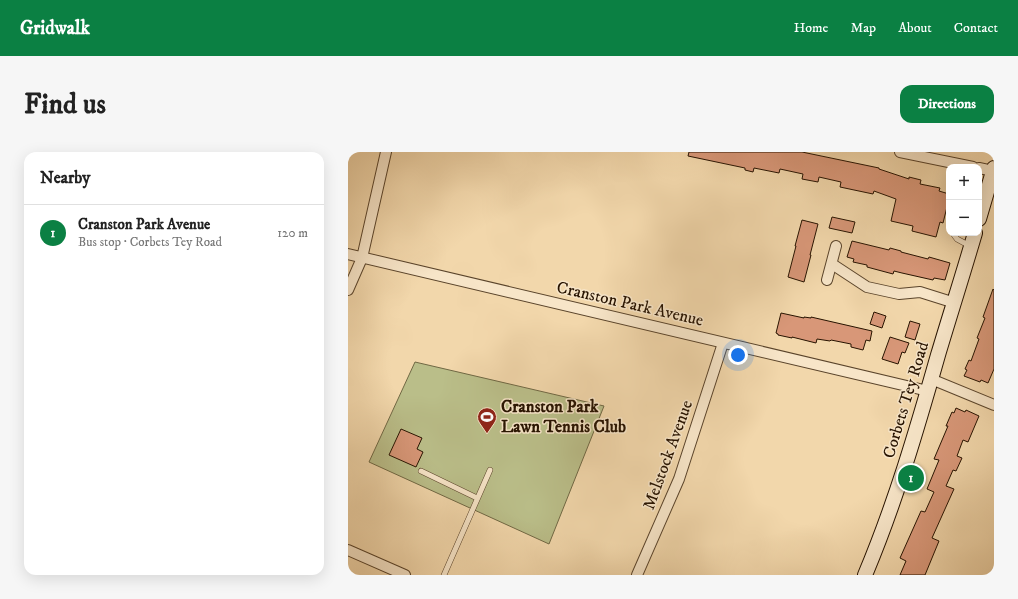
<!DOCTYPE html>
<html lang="en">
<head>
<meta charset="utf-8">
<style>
	body { margin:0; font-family:"IM FELL DW Pica",serif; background:#f6f6f6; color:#222 }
	.controls { position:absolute; right:12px; top:12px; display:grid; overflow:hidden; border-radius:8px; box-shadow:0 4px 16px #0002 }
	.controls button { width:36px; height:36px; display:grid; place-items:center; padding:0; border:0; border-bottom:1px solid #e0e0e0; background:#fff; color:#222; font:20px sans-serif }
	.you { position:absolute; left:390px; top:203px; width:14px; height:14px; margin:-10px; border:3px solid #fff; border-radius:50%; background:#1a73e8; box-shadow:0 0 0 6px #1a73e833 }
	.badge { display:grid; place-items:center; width:26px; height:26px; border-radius:50%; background:#0b8043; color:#fff; font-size:13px; font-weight:700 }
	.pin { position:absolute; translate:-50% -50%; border:2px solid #fff; box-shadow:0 1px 4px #0006 }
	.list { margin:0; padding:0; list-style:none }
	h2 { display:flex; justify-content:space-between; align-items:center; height:52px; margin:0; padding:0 16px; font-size:17px }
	h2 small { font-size:13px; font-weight:400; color:#767676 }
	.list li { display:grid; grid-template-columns:26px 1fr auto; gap:12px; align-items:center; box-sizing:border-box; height:56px; padding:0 16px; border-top:1px solid #e0e0e0 }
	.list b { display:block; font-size:15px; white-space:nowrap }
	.list p { margin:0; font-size:13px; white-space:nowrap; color:#767676 }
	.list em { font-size:13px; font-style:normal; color:#767676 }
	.map { position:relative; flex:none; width:646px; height:423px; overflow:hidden; border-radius:12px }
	header { display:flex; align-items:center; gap:24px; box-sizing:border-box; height:56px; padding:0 20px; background:#0b8043; color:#fff }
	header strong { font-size:19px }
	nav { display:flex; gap:22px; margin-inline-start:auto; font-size:14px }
	.intro { display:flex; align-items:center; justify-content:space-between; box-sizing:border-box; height:96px; padding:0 24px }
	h1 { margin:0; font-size:28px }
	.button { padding:10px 18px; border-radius:12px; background:#0b8043; color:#fff; font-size:14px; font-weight:700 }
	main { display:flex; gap:24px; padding:0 24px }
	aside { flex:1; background:#fff; border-radius:12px; box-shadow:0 4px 16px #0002 }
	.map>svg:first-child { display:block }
	.green { fill:#babe89; stroke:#706844 }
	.building { fill:#d89778; stroke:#271300 }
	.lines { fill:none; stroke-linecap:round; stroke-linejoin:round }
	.lane-casing { stroke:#5a442b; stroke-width:6 }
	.street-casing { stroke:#5a442b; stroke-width:12 }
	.secondary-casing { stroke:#271300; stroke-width:16 }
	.lane { stroke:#f7e5c8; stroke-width:5 }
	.street { stroke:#f7e5c8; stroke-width:10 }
	.secondary { stroke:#f7e5c8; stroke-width:14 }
	.labels { text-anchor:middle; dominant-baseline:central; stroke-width:3; stroke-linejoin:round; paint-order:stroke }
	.street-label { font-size:17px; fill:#271300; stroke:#f7e5c8 }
	.poi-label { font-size:17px; font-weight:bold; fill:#271300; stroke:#f7e5c8; text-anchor:start }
</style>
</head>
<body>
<header>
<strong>Gridwalk</strong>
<nav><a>Home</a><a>Map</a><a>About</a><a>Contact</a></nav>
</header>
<div class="intro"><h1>Find us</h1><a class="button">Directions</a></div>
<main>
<aside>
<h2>Nearby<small></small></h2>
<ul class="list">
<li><span class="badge">1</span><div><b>Cranston Park Avenue</b><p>Bus stop · Corbets Tey Road</p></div><em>120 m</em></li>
</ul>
</aside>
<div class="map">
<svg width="646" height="423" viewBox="0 0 646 423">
	<rect width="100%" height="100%" fill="#f2d7ab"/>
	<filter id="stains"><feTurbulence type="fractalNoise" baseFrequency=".005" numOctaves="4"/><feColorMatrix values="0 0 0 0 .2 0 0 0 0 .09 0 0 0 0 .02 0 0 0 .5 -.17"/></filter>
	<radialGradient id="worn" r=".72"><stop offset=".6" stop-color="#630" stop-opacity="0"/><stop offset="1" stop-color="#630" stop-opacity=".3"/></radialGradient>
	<path class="green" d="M67 210 256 254 201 392 21 310Z"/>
	<g class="building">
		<path d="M341 0H454L531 16V17L561 27V25L573 28 572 32 592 36 591 39 601 42V47L595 71 592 70 588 85 564 79 565 74 543 69 548 47 526 39 525 42 492 35 493 30 471 25 470 30 454 27 455 22 432 17 431 21 406 16 405 20 397 18V16L340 4Z"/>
		<path d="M484 65 507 70 504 81 481 76Z"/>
		<path d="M454 68 470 72 462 103H463L456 130 440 125 448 94H447Z"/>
		<path d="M504 89 541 98 542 96 553 99V100L580 107 581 105 602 111 597 128 586 126 585 128 554 121 546 119 545 122 519 115V113L505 110 506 107 499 105Z"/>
		<path d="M645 137 646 138V217L640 231 633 228 632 230 616 224 619 218 617 217 621 208 623 209 631 187 629 186 637 166 635 165Z"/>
		<path d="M526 160 538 164 534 176 522 172Z"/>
		<path d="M433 161 456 166V165L463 166V165L524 179 522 189 518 188 515 198 503 195V192L483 188 482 189 469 187 468 191 444 185V186L430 183V182L428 181Z"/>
		<path d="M562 169 572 172 567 188 557 185Z"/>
		<path d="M542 185 561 191 557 201 554 200 550 212 534 207Z"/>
		<path d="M608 256 617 260 618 258 631 264 620 290 615 288 609 304 614 306 608 319 605 318 598 334 606 337 584 386 591 389 577 423H552L558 409 552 406 573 359 577 360 586 340 579 337 591 308 586 307 600 274H598L604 260 606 261Z"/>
		<path d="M53 277 74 286 69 297 75 300 68 315 41 303Z"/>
	</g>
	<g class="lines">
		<g class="lane-casing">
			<g id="lane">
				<path d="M607 81 606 83 609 87 622 94"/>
				<path d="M73 319 129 346"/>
				<path d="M96 423 142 318"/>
			</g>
		</g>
		<g class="street-casing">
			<g id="street">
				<path d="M552 0 625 15"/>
				<path d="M631 16 646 19"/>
				<path d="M0 102 580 239"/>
				<path d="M484 112 519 135 551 142 572 140 607 151"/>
				<path d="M479 128 488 94"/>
				<path d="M0 138 14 106 38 0"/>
				<path d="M583 227 646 253"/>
				<path d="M0 398 57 423"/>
				<path d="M289 423 331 327 375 191"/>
			</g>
		</g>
		<g class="secondary-casing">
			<g id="secondary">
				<path d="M631 67 646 16"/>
				<path d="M517 423C547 352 569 277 590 203 602 163 615 122 627 81"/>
			</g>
		</g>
		<use href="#lane" class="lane"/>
		<use href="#street" class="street"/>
		<use href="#secondary" class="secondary"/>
	</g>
	<defs>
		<g id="stadium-pin" transform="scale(1)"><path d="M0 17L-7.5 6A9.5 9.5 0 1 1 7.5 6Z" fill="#8f2418" stroke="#f7e5c8"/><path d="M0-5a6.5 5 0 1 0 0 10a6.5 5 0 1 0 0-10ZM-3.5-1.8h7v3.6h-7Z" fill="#fff"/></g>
	</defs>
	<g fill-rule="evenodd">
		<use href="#stadium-pin" x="139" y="265"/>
	</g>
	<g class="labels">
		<g class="street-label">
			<text transform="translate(282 152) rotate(13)">Cranston Park Avenue</text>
			<text transform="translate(558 248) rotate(-73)">Corbets Tey Road</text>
			<text transform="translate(320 303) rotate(-70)">Melstock Avenue</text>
		</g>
		<g class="poi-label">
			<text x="153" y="255">Cranston Park<tspan x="153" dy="20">Lawn Tennis Club</tspan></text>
		</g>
	</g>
	<rect width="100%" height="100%" filter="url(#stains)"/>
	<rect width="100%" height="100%" fill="url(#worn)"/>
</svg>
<div class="controls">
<button>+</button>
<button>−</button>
</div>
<div class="you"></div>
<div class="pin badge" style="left:563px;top:326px">1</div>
</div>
</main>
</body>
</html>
